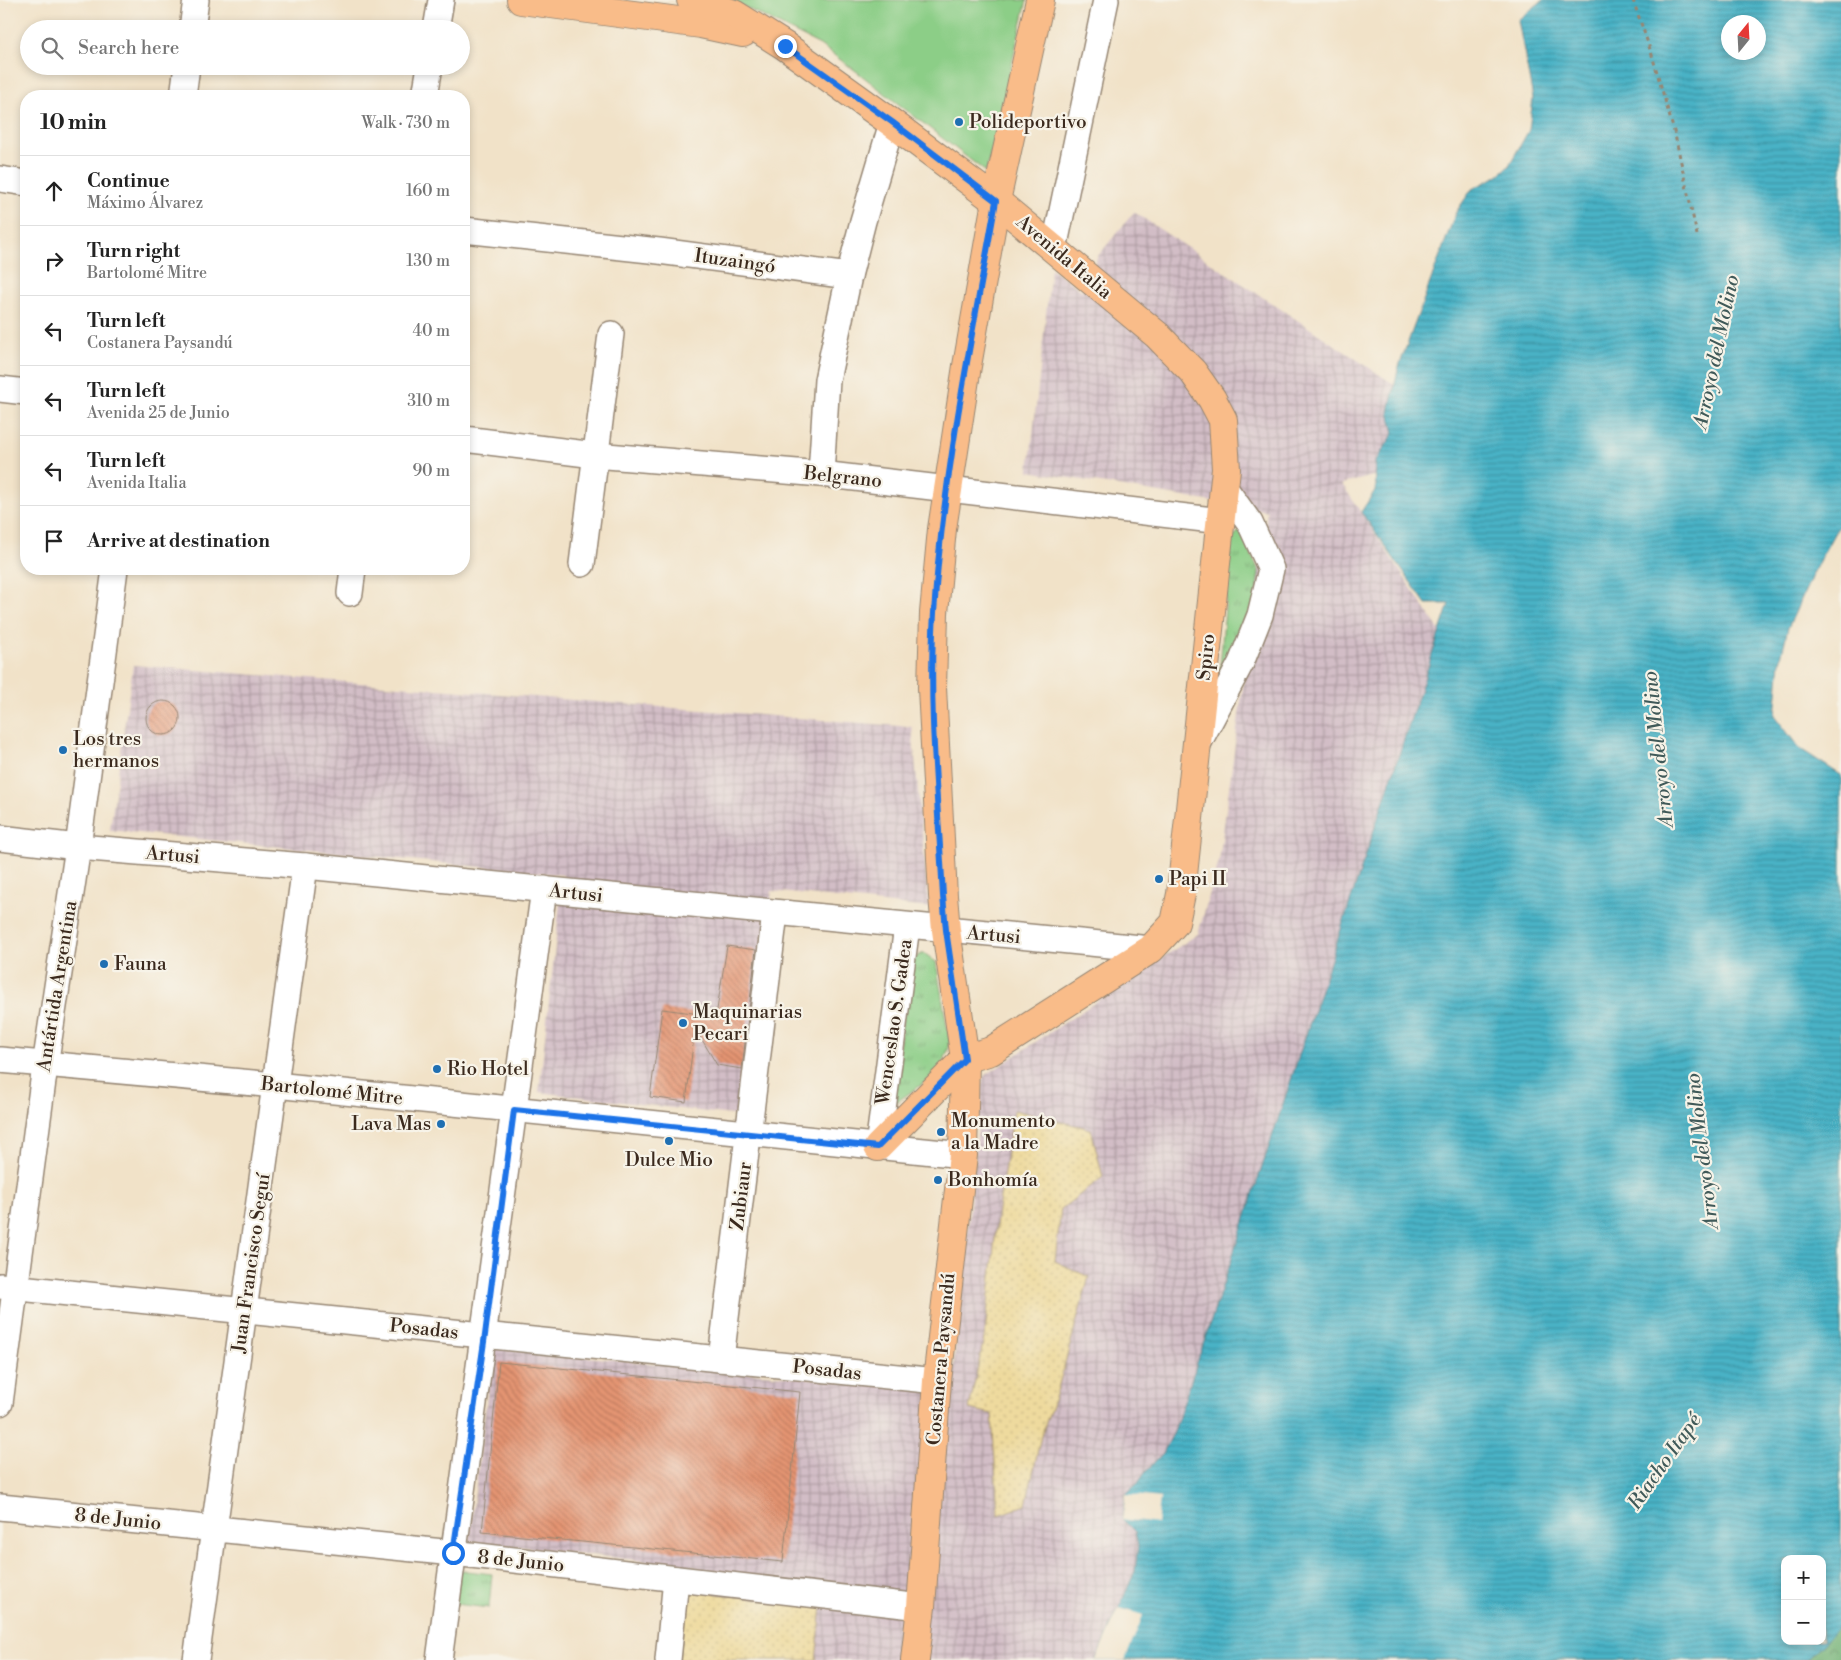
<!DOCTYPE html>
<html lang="en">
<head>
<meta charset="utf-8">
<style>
	body { margin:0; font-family:"Libre Bodoni",serif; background:#f2f2f2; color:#222 }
	.controls { position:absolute; right:15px; bottom:15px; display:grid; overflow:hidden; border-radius:10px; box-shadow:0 2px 8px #0003 }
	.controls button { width:45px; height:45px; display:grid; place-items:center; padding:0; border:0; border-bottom:1px solid #e0e0e0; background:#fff; color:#222; font:25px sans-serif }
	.compass { position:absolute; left:1721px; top:15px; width:45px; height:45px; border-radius:50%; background:#fff; box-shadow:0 2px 8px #0003; rotate:18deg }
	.stop { position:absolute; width:15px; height:15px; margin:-11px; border:4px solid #1a73e8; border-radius:50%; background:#fff }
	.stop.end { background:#1a73e8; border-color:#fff; box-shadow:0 1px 5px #0008 }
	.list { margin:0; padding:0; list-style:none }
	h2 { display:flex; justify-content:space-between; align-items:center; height:65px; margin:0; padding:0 20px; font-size:21px }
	h2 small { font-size:16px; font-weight:400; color:#767676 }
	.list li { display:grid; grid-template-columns:32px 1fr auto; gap:15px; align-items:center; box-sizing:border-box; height:70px; padding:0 20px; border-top:1px solid #e0e0e0 }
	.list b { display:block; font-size:19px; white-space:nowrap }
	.list p { margin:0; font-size:16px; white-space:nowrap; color:#767676 }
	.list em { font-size:16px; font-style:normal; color:#767676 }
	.icon { flex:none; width:28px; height:28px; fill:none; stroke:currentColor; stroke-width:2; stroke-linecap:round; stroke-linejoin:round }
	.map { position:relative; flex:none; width:1841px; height:1660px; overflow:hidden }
	.search { position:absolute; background:#fff; box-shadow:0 2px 8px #0003; left:20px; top:20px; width:450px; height:55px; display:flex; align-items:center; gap:12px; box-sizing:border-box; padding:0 18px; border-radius:28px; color:#767676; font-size:19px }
	.panel { position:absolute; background:#fff; box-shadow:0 2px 8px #0003; left:20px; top:90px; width:450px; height:485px; border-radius:20px }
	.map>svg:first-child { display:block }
	.industrial { fill:url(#industrial-grid) }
	.grass { fill:url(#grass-tufts); stroke:#647c52 }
	.forest { fill:url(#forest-crowns); stroke:#566e49 }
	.sand { fill:url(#sand-dots); stroke:#94825e }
	.pitch { fill:#8cce87; stroke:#647c52 }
	.water { fill:url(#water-rules); stroke:#426e72; fill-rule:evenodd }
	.pier { fill:#f1e2c8 }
	.building { fill:url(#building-back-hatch) }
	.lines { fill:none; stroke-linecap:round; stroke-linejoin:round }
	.minor-casing { stroke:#968673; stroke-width:28 }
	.major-casing { stroke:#968673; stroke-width:30 }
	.path { stroke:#968673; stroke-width:3; stroke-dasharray:4 4; stroke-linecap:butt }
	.minor { stroke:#fff; stroke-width:25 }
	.major { stroke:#f9bc89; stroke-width:28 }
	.route { stroke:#1a73e8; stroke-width:6 }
	.poi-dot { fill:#1f6fb2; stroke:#f7f3e8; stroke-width:2 }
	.labels { text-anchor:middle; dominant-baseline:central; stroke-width:4.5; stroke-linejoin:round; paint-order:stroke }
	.poi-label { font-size:19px; fill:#3b2a1e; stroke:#f7f3e8; text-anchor:start }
	.street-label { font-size:19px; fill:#3b2a1e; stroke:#f7f3e8 }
	.water-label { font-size:20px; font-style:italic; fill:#405a59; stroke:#f7f3e8 }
</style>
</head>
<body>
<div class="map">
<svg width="1841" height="1660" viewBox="0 0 1841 1660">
	<defs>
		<pattern id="industrial-grid" width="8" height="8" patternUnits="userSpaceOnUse" patternTransform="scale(1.25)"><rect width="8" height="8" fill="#d2bdc6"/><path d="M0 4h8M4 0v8" fill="none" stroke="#ac9aa0"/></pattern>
		<pattern id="grass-tufts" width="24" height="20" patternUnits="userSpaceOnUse" patternTransform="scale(1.25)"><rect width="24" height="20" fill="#8cce87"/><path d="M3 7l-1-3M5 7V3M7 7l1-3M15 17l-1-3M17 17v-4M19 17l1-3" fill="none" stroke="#74a76e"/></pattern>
		<pattern id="forest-crowns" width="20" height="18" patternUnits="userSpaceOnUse" patternTransform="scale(1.25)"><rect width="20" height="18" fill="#71b174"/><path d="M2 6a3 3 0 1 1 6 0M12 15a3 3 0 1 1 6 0" fill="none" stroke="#5e905f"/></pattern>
		<pattern id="sand-dots" width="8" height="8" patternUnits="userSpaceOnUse" patternTransform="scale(1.25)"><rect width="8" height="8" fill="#eeda9e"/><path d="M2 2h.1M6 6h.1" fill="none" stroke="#cdbb88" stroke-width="1.8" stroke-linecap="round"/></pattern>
		<pattern id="water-rules" width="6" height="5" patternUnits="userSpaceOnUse" patternTransform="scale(1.25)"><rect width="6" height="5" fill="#48b2c6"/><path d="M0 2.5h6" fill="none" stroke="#3d91a0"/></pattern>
		<pattern id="building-back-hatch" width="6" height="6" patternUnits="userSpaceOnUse" patternTransform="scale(1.25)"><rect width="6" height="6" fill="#e49472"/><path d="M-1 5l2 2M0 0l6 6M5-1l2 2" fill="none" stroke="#ba795d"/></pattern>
	</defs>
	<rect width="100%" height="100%" fill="#f7f3e8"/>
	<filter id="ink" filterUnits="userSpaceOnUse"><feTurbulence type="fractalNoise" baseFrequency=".02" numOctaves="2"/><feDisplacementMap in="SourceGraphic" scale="10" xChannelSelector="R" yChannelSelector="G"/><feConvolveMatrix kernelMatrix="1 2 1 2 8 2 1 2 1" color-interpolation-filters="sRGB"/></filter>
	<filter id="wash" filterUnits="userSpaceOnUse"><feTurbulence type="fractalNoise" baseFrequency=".0096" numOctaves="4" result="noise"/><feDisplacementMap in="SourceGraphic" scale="20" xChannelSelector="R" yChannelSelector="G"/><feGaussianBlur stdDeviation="1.12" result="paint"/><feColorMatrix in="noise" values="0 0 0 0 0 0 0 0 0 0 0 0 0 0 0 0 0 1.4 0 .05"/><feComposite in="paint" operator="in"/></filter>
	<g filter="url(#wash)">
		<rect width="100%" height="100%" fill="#f1e2c8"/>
		<g class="industrial">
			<path d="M1134 212 1454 424 1445 458 1342 484 1440 631 1174 1432 1163 1453 1147 1470 1138 1483 1126 1494 1122 1519 1135 1532 1138 1546 1135 1571 1096 1660H686L696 1567 469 1541 493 1348 951 1392 983 1077 1198 934 1219 861 1267 511 1029 471 1051 268 1082 291 1098 256Z"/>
			<path d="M133 665 912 727 929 908 772 891 740 1116 539 1092 563 875 110 830Z"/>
		</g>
		<g class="grass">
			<path d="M1240 530 1259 571 1252 626 1218 690 1231 540Z"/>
			<path d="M924 953 936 962 950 1044 940 1072 892 1105 910 960Z"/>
			<path d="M459 1570 492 1574 489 1608 455 1604Z"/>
		</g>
		<path class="forest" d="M1841 1626V1660H1806Z"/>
		<g class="sand">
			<path d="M1014 1110 1091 1129 1103 1177 1061 1209 1055 1261 1089 1277 1057 1392 1041 1436 1026 1505 998 1515 992 1414 969 1409 985 1333 998 1209Z"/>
			<path d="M687 1590 822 1607 816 1660H678Z"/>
		</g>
		<path class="pitch" d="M731 0H1027L986 172 856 71 820 45Z"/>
		<path class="water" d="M1543 0H1841V524L1835 532 1818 563 1788 628 1780 662 1775 716 1799 748 1841 775V1626L1806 1660H1096L1135 1571 1138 1546 1135 1532 1122 1519 1126 1494 1138 1483 1147 1470 1163 1453 1174 1432 1449 604H1426L1361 512 1376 489 1375 462 1394 433 1389 412 1398 369 1456 212 1472 189 1497 176 1508 167 1529 130 1533 98 1518 20ZM1728 22H1758V52H1728ZM1785 1559H1822V1641H1785Z"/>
		<g class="pier">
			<path d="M1126 1494 1160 1498 1157 1524 1122 1519Z"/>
			<path d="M1119 1608 1143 1615 1125 1660H1096Z"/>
		</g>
		<g id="blocks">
			<g class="building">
				<circle cx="163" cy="718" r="17"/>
				<path d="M727 946 756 950 742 1069 717 1065 695 1028 686 1102 650 1097 662 1009 716 1016Z"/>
				<path d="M499 1362 800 1392 783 1562 482 1532Z"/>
			</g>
		</g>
	</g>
	<g filter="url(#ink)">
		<use href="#blocks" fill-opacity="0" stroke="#968673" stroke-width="1"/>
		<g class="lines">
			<g class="minor-casing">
				<g id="minor">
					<path d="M192 29 196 0"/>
					<path d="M436 29 441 0"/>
					<path d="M183 96 187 66"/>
					<path d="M425 96 430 66"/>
					<path d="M0 179 26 183"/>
					<path d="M464 230 659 251 849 276 863 221 892 123"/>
					<path d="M1054 249 1106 0"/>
					<path d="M0 389 26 392"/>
					<path d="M464 439 595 455 821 474 1221 521"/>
					<path d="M821 474 827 380 849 276"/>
					<path d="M582 564 611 334"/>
					<path d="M350 593 353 569"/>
					<path d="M1198 744 1241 663 1260 615 1271 569 1250 523 1224 487"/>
					<path d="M0 838 78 847 305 866 1151 949"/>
					<path d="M0 1060 275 1085 963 1155"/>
					<path d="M878 1147 907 926"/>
					<path d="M0 1286 937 1381"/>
					<path d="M721 1359 775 913"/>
					<path d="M0 1403 45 1066 78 847 115 569"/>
					<path d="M0 1507 453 1553 921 1607"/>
					<path d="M196 1660 305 866"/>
					<path d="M439 1660 544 889"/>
					<path d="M668 1660 676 1579"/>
				</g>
			</g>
			<g class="major-casing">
				<g id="major">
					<path d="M521 0 701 24 743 33"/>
					<path d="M691 0 734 14 785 46 892 123 996 201 1157 335 1193 372 1212 399 1223 420 1226 469 1181 894 1175 923 1151 949 991 1051 965 1059 878 1147"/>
					<path d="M915 1660 921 1607 937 1381 963 1155 965 1059 946 930 943 896 932 688 934 613 942 529 967 366 996 201 1040 0"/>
				</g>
			</g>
			<path class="path" d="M1633 0 1652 55 1675 135 1697 235"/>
			<use href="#minor" class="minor"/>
			<use href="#major" class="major"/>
		</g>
	</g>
	<g class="lines" filter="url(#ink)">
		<path class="route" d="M453 1553 485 1335 514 1110 878 1147 965 1059 946 930 943 896C938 802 928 707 934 613 943 475 972 337 996 201L892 122 785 46"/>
	</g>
	<g class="poi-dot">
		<circle cx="959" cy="122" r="5"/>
		<circle cx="63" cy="750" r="5"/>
		<circle cx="1159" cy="879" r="5"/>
		<circle cx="104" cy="964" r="5"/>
		<circle cx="683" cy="1023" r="5"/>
		<circle cx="437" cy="1069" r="5"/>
		<circle cx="441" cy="1124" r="5"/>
		<circle cx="941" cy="1132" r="5"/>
		<circle cx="669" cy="1141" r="5"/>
		<circle cx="938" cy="1180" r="5"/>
	</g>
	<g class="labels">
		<g class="poi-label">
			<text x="969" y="122">Polideportivo</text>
			<text x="73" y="739">Los tres<tspan x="73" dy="22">hermanos</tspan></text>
			<text x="1169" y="879">Papi II</text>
			<text x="114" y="964">Fauna</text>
			<text x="693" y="1012">Maquinarias<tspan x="693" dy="22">Pecari</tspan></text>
			<text x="447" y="1069">Rio Hotel</text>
			<text x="951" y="1121">Monumento<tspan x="951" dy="22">a la Madre</tspan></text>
			<text x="431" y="1124" text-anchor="end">Lava Mas</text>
			<text x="669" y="1160" text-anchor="middle">Dulce Mio</text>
			<text x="948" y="1180">Bonhomía</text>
		</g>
		<g class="street-label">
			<text transform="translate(1064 257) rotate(40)">Avenida Italia</text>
			<text transform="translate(735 261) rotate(8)">Ituzaingó</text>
			<text transform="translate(843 477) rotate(6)">Belgrano</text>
			<text transform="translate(1206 657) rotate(-84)">Spiro</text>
			<text transform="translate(173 855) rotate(5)">Artusi</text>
			<text transform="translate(576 893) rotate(6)">Artusi</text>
			<text transform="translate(994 935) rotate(5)">Artusi</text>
			<text transform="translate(57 986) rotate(-81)">Antártida Argentina</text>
			<text transform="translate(894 1022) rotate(-82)">Wenceslao S. Gadea</text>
			<text transform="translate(332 1091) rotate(6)">Bartolomé Mitre</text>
			<text transform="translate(741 1196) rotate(-83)">Zubiaur</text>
			<text transform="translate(251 1263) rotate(-82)">Juan Francisco Seguí</text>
			<text transform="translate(424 1329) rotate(6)">Posadas</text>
			<text transform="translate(941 1359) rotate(-85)">Costanera Paysandú</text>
			<text transform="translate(827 1370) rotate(6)">Posadas</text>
			<text transform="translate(118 1519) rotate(6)">8 de Junio</text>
			<text transform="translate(521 1561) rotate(6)">8 de Junio</text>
		</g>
		<g class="water-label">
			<text transform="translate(1717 352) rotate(-78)">Arroyo del Molino</text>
			<text transform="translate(1659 749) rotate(-96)">Arroyo del Molino</text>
			<text transform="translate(1703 1151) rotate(-97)">Arroyo del Molino</text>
			<text transform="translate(1665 1462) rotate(-55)">Riacho Itapé</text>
		</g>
	</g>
</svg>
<div class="controls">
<button>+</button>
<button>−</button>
</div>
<svg class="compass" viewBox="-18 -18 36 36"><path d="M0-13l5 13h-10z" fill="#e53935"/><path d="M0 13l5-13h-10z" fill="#767676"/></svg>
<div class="stop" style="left:453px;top:1553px"></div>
<div class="stop end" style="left:785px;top:46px"></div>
<div class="search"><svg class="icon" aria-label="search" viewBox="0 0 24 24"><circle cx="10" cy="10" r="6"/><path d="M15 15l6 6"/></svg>Search here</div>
<section class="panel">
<h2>10 min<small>Walk · 730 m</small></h2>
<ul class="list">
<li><svg class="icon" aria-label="ahead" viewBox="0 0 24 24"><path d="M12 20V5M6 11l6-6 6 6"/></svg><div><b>Continue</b><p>Máximo Álvarez</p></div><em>160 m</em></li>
<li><svg class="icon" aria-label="right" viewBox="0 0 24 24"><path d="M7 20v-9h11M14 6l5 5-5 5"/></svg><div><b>Turn right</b><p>Bartolomé Mitre</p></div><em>130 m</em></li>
<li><svg class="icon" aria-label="left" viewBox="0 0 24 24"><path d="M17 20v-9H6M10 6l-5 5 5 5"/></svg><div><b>Turn left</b><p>Costanera Paysandú</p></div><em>40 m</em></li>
<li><svg class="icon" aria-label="left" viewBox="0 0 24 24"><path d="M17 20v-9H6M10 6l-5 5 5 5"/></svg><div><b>Turn left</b><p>Avenida 25 de Junio</p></div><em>310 m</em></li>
<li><svg class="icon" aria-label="left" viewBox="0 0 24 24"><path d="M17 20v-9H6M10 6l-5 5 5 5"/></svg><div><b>Turn left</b><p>Avenida Italia</p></div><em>90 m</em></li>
<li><svg class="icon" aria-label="arrive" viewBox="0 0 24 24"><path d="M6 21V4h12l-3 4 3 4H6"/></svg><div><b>Arrive at destination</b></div></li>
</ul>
</section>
</div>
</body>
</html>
